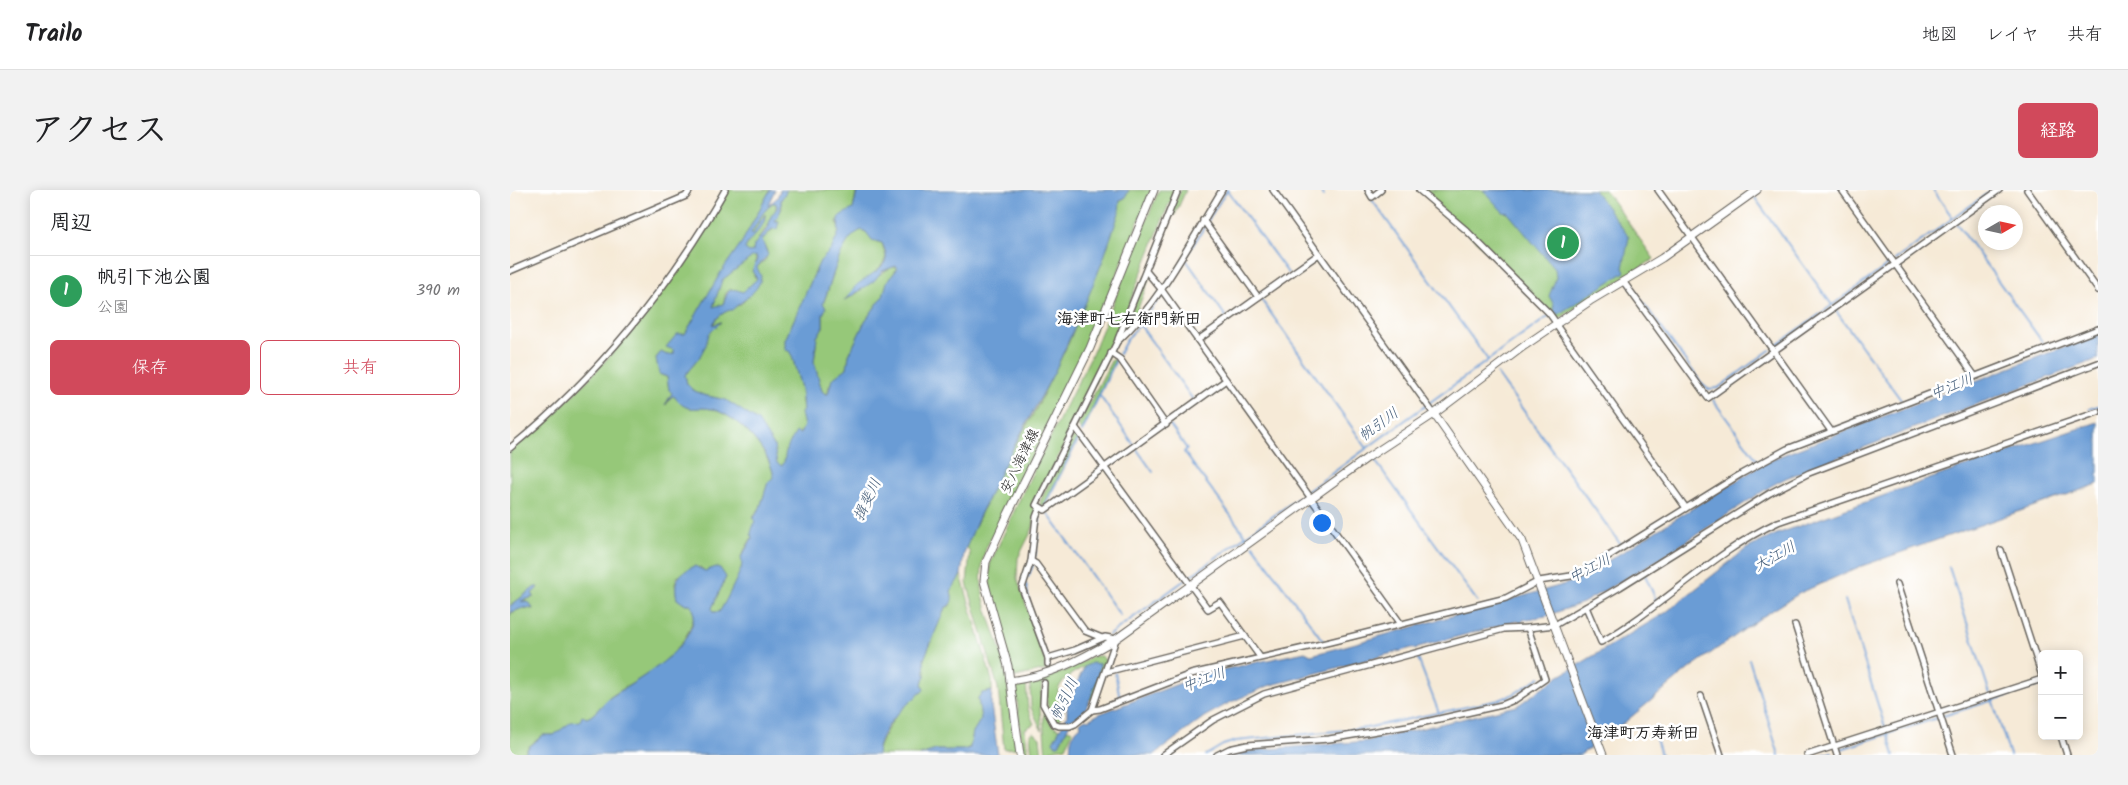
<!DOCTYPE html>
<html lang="ja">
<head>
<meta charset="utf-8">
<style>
	body { margin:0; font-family:Kalam,"Klee One",sans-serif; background:#f2f2f2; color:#202124 }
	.controls { position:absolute; right:15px; bottom:15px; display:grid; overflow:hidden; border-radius:8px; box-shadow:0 2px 12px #0003 }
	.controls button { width:45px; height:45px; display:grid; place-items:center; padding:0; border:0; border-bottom:1px solid #e0e0e0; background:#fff; color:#202124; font:25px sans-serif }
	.compass { position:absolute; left:1468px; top:15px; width:45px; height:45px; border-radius:50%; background:#fff; box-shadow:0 2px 12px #0003; rotate:81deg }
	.you { position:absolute; left:811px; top:332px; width:18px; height:18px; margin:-12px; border:4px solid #fff; border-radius:50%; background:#1a73e8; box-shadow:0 0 0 8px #1a73e833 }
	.badge { display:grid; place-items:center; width:32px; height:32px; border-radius:50%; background:#d1495b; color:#fff; font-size:16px; font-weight:700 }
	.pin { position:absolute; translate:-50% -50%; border:2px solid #fff; box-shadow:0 1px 5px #0006 }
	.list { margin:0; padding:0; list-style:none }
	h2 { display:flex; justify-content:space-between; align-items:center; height:65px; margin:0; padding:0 20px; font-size:21px }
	h2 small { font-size:16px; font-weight:400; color:#757577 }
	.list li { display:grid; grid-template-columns:32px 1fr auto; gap:15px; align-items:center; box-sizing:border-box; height:70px; padding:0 20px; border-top:1px solid #e0e0e0 }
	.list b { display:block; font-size:19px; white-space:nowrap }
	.list p { margin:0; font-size:16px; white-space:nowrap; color:#757577 }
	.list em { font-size:16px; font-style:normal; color:#757577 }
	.actions { display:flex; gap:10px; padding:15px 20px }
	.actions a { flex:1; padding:11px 0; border:1px solid #d1495b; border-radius:8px; text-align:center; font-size:18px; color:#d1495b }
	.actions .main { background:#d1495b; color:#fff }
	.map { position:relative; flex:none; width:1588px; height:565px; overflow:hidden; border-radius:8px }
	header { display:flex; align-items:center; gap:30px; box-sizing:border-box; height:70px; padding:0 25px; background:#fff; border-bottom:1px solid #e0e0e0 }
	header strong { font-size:24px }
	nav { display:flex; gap:28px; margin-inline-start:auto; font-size:18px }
	.intro { display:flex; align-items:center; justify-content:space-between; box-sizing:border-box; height:120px; padding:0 30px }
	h1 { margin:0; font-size:35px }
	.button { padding:12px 22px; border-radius:8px; background:#d1495b; color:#fff; font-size:18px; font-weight:700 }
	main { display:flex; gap:30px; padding:0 30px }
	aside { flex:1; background:#fff; border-radius:8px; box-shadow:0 2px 12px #0003 }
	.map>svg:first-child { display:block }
	.green { fill:#96c879; stroke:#59724a }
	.water { fill:#6a9cd5; stroke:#435c78; fill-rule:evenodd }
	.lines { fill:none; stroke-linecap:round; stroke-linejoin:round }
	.stream { stroke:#6a9cd5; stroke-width:2 }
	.street-casing { stroke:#68645d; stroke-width:8 }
	.secondary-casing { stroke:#68645d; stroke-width:9 }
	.street { stroke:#fff; stroke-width:5 }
	.secondary { stroke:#fff; stroke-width:7 }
	.labels { text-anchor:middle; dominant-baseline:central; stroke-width:5; stroke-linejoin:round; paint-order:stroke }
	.street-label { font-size:14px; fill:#1c1c1c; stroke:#fff }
	.water-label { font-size:15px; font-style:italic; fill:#435c78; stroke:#fff }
	.quarter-label { font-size:16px; font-weight:bold; fill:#1c1c1c; stroke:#fff }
</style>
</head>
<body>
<header>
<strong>Trailo</strong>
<nav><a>地図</a><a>レイヤ</a><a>共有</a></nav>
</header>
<div class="intro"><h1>アクセス</h1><a class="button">経路</a></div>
<main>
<aside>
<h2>周辺<small></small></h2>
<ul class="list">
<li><span class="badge" style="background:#2e9e5b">1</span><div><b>帆引下池公園</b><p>公園</p></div><em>390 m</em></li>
</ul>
<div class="actions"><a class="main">保存</a><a>共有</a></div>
</aside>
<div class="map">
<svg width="1588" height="565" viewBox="0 0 1588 565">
	<rect width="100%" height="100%" fill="#fff"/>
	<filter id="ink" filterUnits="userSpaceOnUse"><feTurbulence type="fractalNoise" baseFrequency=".02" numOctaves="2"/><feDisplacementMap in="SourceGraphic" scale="10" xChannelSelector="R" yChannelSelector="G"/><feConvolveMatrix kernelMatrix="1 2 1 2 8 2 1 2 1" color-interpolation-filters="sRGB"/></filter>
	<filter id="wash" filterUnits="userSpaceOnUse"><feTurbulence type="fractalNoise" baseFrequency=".0096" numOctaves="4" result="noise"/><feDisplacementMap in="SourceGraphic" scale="20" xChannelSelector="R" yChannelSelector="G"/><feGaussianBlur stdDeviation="1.12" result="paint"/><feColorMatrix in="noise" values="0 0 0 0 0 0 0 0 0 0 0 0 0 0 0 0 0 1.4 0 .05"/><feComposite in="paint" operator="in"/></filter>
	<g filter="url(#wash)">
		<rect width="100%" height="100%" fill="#f6ead7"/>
		<g class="green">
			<path d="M218 0H260L232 52 211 82 175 144 157 157 164 160V164L157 165 151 162 146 168 149 181 151 185 157 187 159 200 162 203 156 215 161 207 164 206C179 226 186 214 205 220 230 228 259 261 264 287L258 292 250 318 243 326C251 340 235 356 231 367 232 371 232 374 231 379 229 385 213 418 209 422H203L202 418 216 387 201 379 195 381 190 377 167 387 165 394 167 409 174 414H180C187 420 184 427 181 435 170 468 131 488 103 505 94 511 89 520 81 526L77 528 72 527 71 531 58 535 44 545H33L18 557 15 563 0 565V424L12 418 23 419 18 412 11 411 24 407 22 403 26 400 25 397 0 416V261C89 190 162 98 218 0Z"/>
			<path d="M277 0H354L346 3 343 19 327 31 329 42 326 49 321 61 310 71 275 150 282 166 291 198 294 236 289 244 286 243 276 260 275 270 272 276 266 273 264 256 247 231 216 210 193 205 183 200 177 194 175 185 189 168 199 144 211 132 203 135C206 125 221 119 229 115 235 112 247 97 249 92 250 88 248 81 247 77L256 69 257 61 252 50 268 34 269 32 265 31 272 18 271 10Z"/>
			<path d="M619 0H641L581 149 476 358C463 402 481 425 492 466 499 496 501 528 506 558L494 559 488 498 457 393 460 363 456 355 496 271 525 221 558 154 593 70 610 10 615 8Z"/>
			<path d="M649 0H667L658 16 600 162 523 317 526 319 523 338 508 368 507 388 535 471 534 477 536 480 505 487 503 484 480 399V374L513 302 584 160Z"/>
			<path d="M671 0H676L665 25 660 23Z"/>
			<path d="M912 0H1095L1144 69 1047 130 1040 121Z"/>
			<path d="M262 13H266C268 30 245 47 243 61L239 62 235 59 240 48 255 30V25L248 38 243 44 241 43 253 23Z"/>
			<path d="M351 40 356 42 364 51 372 53 376 67C373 79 355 89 345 97 342 100 339 106 335 110 352 104 373 75 388 77L378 92 373 106 355 131 339 165 337 178C330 187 317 189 318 204H316L312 201 304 172 307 147 313 137V124L316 118 313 114C322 93 330 48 351 40Z"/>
			<path d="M246 66 244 86 247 89C246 90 235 100 233 102L221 99 216 103 213 114 203 117 212 90 242 67Z"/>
			<path d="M635 86 639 89 626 124 628 127 612 145Z"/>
			<path d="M602 169 605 170 571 242 568 235Z"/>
			<path d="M565 243 568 246 533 317 530 314 531 309Z"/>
			<path d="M451 385 482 490V501L472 503 468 508 471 529 463 542 460 557 453 560H426L410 565H367C369 547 395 508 412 502V493L415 486 414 469 435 418 440 416 442 406 441 401Z"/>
			<path d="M584 466H592L596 472 583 510 580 509 590 483 582 473C566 481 534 495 554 519L548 532H545C536 516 535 511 537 492L532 493 530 518 532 541 521 518 520 494 522 491 553 482Z"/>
			<path d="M516 493 518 519 524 534 515 539 518 565H513L506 500 511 494Z"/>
			<path d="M534 523 537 524 542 535 550 539 543 552 549 555 557 539 563 541 556 557 541 560V565H536C535 556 533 531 534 523Z"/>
			<path d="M524 542 530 548 532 565H522L520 545Z"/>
		</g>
		<g class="water">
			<path d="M260 0H265L258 15 267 8 270 0H277L271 10V20L265 31H269L267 39H262L252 50 258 65 247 77C248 81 251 84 251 88 249 102 230 112 222 120 215 120 204 129 203 135L211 132 199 144 196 155 189 168 175 185 177 194 183 200 193 205 216 210 248 231 264 256 267 273 272 276C276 270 274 265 277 259 279 253 283 248 286 242L290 244 294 236 291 223 293 219 291 198 282 166 279 161 275 160V150L310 71 321 60 326 49 329 42 328 28 331 25 343 19 347 2 354 0H619L615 8 610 10 609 23 593 70 576 112 545 181 496 271 469 327 454 363 451 385 441 401C443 409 443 414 435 418L414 469 415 486 412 493 414 500C395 516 369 537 367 565H10L16 562 18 558 33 545H44L61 532 70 531 72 526 77 528 81 526C89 520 95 510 104 505 131 488 186 458 184 421L180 414H174L167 409C163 391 168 383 185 376L195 381 206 377 210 378 216 387 202 418 203 422H209C213 418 228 386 231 379 232 374 232 371 231 367L242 349 241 343 245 330 243 329 250 318 258 292 264 287C260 261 230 228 205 220 186 214 178 226 164 206L161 207 155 215 162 203 159 200 157 187 149 184 146 168 151 162 157 165 164 164V160L156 157 167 144H175L211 82 232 52ZM262 13H266L267 18 261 26 258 38 244 55 243 61 239 62 235 59C239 46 256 40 255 24L243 44 241 43 253 23ZM352 40 356 42 362 50 372 53C374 57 377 64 376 69 374 80 351 89 344 98 341 102 338 107 334 111L364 91 372 81 386 76 388 78 377 92 373 106 355 131 339 165 337 178 322 189 318 204H315L312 201 304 172 307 147 313 137V124L316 118 313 113C322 93 330 47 352 40ZM246 66 247 69 242 81 247 89C246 90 235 100 233 102 217 96 219 101 213 114L203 117 212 90 242 67Z"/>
			<path d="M973 0H1084L1119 47 1113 78 1115 82 1047 125 1043 118 1044 115 1039 106 1046 88 1045 79 998 23 993 22Z"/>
			<path d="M1588 144V169L1432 227 1276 288 1261 296 1151 368 1073 413 1036 426 1013 430 1011 434 1008 431 908 457 906 460 902 458 758 496 719 513 694 527 644 565H580V563L561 565C559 555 561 543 571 536L570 532 576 529 578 530 589 524 697 483 795 462 801 465 828 458 1056 394 1077 384 1250 276 1270 266Z"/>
			<path d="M1588 232V294L1349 377 1290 403 1249 429 1180 478 1114 533 1070 565H720L748 560 858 551 1007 516 1048 487 1155 423 1236 359 1267 344 1450 278Z"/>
			<path d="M25 397H28L26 400 22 403 24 407 11 411 20 413 23 419C13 416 10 420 1 422L0 426V416Z"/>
			<path d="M582 473 590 474C589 487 580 514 572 524L573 526 570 529 568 526 561 531 549 555H545L543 552 557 526V517L574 477Z"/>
			<path d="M482 501 481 515 488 565H410L426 560H453L460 558 463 542 471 529 468 508 472 503Z"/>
		</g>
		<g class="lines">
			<g class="stream">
				<path d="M717 0 778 83"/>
				<path d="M810 0 814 6"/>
				<path d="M1239 0 1240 1"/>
				<path d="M1423 0 1443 28"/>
				<path d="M1245 8 1322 115"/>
				<path d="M862 10 978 170"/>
				<path d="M697 32 717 0"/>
				<path d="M1447 34 1536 157"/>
				<path d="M675 68 716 127"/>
				<path d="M1385 70 1482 0"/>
				<path d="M1119 93 1193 195 1198 199 1208 198 1260 160"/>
				<path d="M655 100 695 36"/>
				<path d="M750 108 856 257"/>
				<path d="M1326 121 1391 210"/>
				<path d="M633 130 652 105"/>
				<path d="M630 135 684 211"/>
				<path d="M1264 157 1381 73"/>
				<path d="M609 164 617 149 631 133"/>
				<path d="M987 184 1111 355"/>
				<path d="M590 206 624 255"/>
				<path d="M1203 210 1247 270"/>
				<path d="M1579 219 1588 216"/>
				<path d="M660 235 677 259 674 262 738 349"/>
				<path d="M572 242 606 170"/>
				<path d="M626 258 643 282"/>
				<path d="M864 269 967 411"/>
				<path d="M535 315 569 248"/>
				<path d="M538 324 610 425"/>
				<path d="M529 335 530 327"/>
				<path d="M743 355 813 451"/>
				<path d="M525 366 528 344"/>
				<path d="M1439 377 1480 504"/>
				<path d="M1135 385 1147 412"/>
				<path d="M518 387 523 375"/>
				<path d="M516 394 519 411"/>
				<path d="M1335 410 1375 537"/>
				<path d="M599 445 1046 121"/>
				<path d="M907 466 929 523"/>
				<path d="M1239 469 1269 565"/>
				<path d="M605 483 610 508"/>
				<path d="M1482 509 1500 565"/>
				<path d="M1433 526 1531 495"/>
				<path d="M1144 542 1151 565"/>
				<path d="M1377 542 1384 565"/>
				<path d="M1328 560 1427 528"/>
				<path d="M696 565 713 555 726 551 856 538 989 510 1004 504 1030 487"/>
				<path d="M1313 565 1322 562"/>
			</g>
		</g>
	</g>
	<g filter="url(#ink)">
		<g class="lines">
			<g class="street-casing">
				<g id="street">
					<path d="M763 0 924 224"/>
					<path d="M858 0 862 7 871 0"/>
					<path d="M909 0 956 40 1039 123 1047 134"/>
					<path d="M1148 0 1321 241"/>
					<path d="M1332 0 1465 186"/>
					<path d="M1517 0 1588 100"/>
					<path d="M693 30 748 107"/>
					<path d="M0 81 176 6 180 0"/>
					<path d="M636 81 651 99 891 434"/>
					<path d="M1113 91 1198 208 1489 0"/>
					<path d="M1046 135 1176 318"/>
					<path d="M608 149 668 0"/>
					<path d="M688 150 809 64"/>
					<path d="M601 163 610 169 656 235"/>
					<path d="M565 237 698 419 710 412 750 467"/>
					<path d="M0 258C87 187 160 97 215 0"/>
					<path d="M530 317 535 320 716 190"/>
					<path d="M1491 360 1532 486"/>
					<path d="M521 371 526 374 575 441 592 448"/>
					<path d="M1387 394 1443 565"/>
					<path d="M1076 417 1091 452C1153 417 1203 362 1268 332L1588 222"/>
					<path d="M1285 435 1327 565"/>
					<path d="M538 474V468L512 398 521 371 526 327 530 317 526 315 607 152C652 110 680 52 712 0"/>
					<path d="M596 482 735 446"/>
					<path d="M534 493 533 514 544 534 549 536H560L565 534 582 520 606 449 595 447 565 460 538 468"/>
					<path d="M1191 506 1211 565"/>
					<path d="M582 520 590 519 681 484 820 452 996 408 1029 391 1061 386 1073 382 1231 284 1277 259 1588 139"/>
					<path d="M1551 546 1557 565"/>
					<path d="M653 565 703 530 754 504 994 439 1018 438"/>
					<path d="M707 565 719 559 737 555 819 549 897 536 992 515 1006 509 1035 489 1018 438 1045 435 1110 397 1260 303 1299 283 1588 173"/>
					<path d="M1297 565 1532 489"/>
				</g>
			</g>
			<g class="secondary-casing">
				<g id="secondary">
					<path d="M924 224 1012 350 1093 565"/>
					<path d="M500 491C540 486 572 469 606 449L857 268 924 224 1014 156 1080 111 1152 68 1247 0"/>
					<path d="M510 565 498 476 474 391 476 372 498 324 580 158 644 0"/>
				</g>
			</g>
			<use href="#street" class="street"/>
			<use href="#secondary" class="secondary"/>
		</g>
	</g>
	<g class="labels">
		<g class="street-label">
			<text transform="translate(510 271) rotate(-64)">安八海津線</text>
		</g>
		<g class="water-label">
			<text transform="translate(1442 197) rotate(-22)">中江川</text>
			<text transform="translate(869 235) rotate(-36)">帆引川</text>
			<text transform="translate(358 310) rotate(-65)">揖斐川</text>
			<text transform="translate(1265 367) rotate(-29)">大江川</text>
			<text transform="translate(1080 379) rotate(-27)">中江川</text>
			<text transform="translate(694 490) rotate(-20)">中江川</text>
			<text transform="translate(555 509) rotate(-65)">帆引川</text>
		</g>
		<g class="quarter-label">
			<text x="619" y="129">海津町七右衛門新田</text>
			<text x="1133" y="543">海津町万寿新田</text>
		</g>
	</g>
</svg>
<div class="controls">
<button>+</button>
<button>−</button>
</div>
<svg class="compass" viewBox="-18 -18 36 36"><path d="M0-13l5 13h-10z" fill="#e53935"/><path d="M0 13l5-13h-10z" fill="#757577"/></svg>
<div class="you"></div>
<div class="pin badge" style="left:1053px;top:53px;background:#2e9e5b">1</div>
</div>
</main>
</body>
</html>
